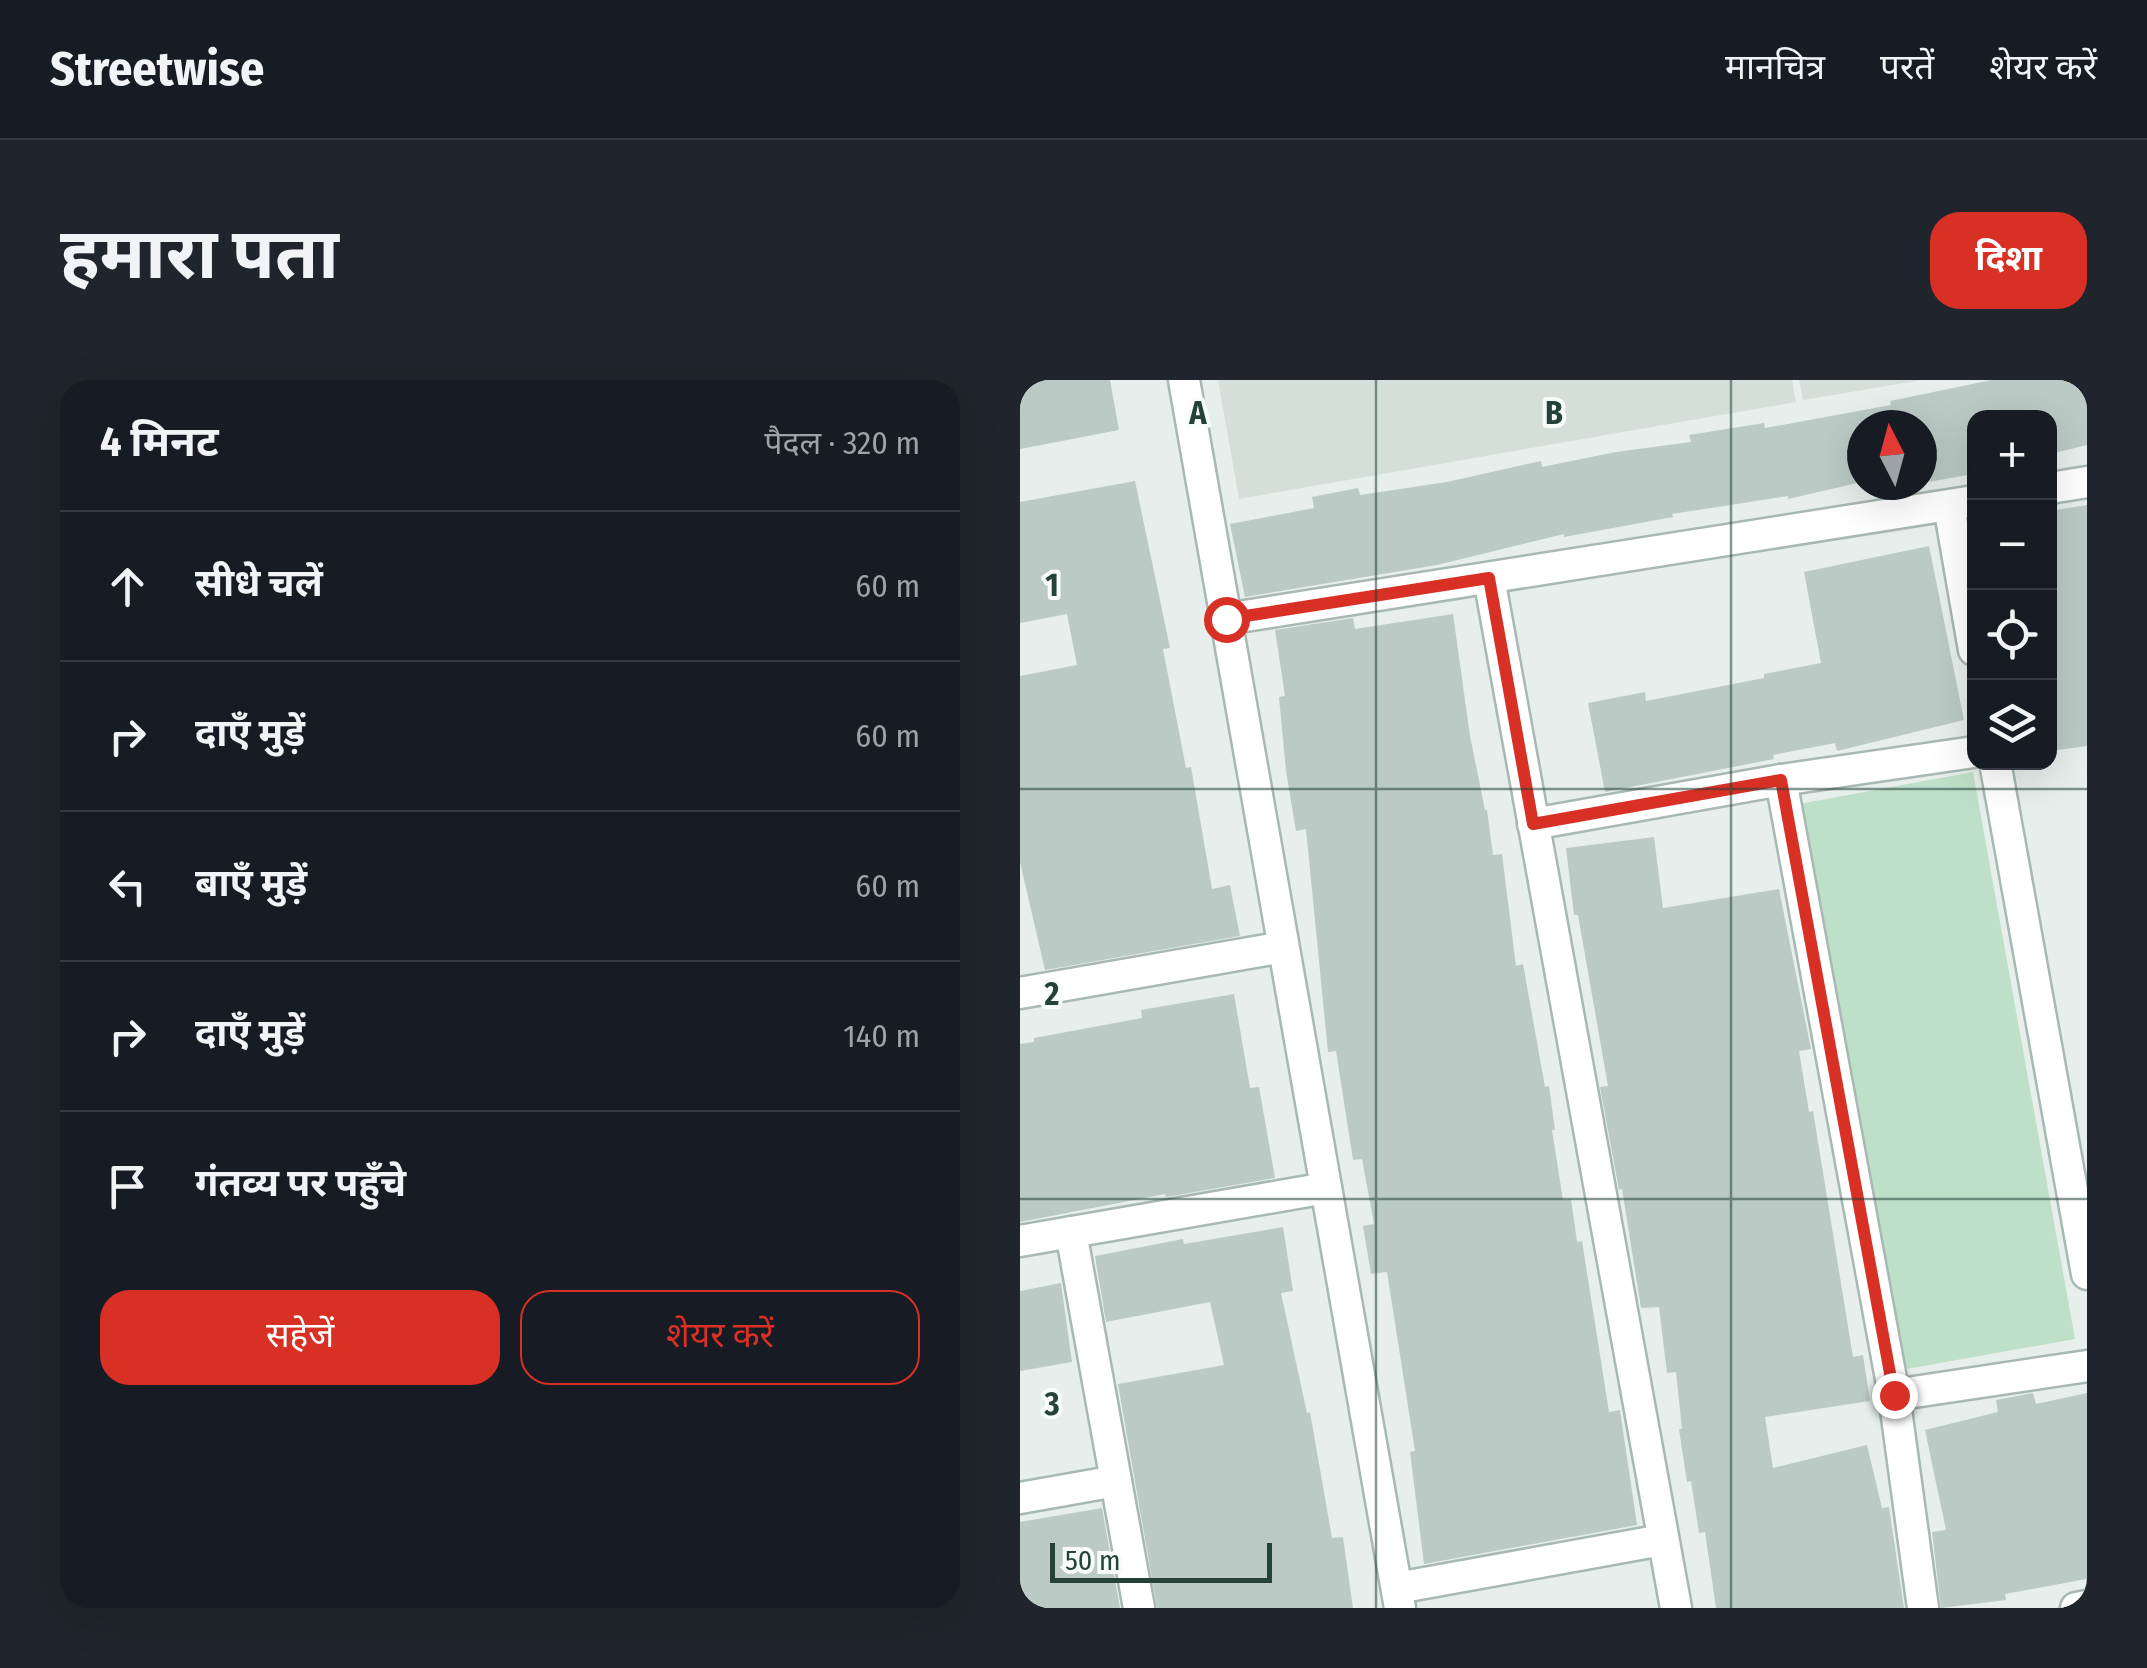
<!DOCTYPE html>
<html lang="hi">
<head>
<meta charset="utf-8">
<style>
	body { margin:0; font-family:"Fira Sans Condensed","Noto Sans Devanagari",sans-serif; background:#20242c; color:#f1f3f6 }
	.controls { position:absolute; right:30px; top:30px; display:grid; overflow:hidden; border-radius:20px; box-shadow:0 10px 40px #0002 }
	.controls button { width:90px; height:90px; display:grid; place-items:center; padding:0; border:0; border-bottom:2px solid #363941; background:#171b24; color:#f1f3f6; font:50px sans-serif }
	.compass { position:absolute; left:827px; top:30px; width:90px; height:90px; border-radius:50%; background:#171b24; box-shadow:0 10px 40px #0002; rotate:354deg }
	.scale { position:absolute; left:30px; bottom:25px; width:222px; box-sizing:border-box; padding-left:10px; border:5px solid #24423a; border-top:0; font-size:28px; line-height:35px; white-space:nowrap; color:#24423a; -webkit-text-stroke:8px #f7fbf9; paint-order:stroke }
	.stop { position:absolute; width:30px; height:30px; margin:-22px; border:8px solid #d93025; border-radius:50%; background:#fff }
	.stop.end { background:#d93025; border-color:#fff; box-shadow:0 2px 10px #0008 }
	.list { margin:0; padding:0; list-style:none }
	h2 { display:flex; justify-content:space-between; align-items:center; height:130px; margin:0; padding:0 40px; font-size:42px }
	h2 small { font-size:32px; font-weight:400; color:#9ea1a6 }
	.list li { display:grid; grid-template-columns:65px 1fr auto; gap:30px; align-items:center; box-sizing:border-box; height:150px; padding:0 40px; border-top:2px solid #363941 }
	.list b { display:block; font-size:38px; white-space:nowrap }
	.list em { font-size:32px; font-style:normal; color:#9ea1a6 }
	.actions { display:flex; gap:20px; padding:30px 40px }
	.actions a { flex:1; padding:22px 0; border:2px solid #d93025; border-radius:30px; text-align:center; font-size:35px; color:#d93025 }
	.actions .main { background:#d93025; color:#fff }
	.icon { flex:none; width:55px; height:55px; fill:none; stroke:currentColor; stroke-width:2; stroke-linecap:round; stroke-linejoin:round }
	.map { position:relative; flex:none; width:1067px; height:1228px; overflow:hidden; border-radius:30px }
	header { display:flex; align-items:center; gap:60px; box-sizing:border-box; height:140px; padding:0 50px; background:#171b24; border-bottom:2px solid #363941 }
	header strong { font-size:48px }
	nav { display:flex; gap:55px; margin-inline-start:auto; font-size:35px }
	.intro { display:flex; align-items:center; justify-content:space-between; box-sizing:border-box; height:240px; padding:0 60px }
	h1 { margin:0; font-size:70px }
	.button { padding:25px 45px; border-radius:30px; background:#d93025; color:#fff; font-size:35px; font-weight:700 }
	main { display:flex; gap:60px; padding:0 60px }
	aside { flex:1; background:#171b24; border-radius:30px; box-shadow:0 10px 40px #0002 }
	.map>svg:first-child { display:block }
	.built { fill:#d4dfda }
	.green { fill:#bfe0c8 }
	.building { fill:#bbcac4 }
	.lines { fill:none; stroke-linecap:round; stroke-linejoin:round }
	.minor-casing { stroke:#a8b8b2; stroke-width:35 }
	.minor { stroke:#fff; stroke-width:30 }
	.route { stroke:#d93025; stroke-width:12 }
	.grid { fill:none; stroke:#24423a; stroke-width:2.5; stroke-opacity:0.55 }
	.grid-label { font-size:32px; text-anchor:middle; font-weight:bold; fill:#24423a; stroke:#f7fbf9; stroke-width:8; stroke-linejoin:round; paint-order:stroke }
</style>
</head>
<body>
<header>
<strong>Streetwise</strong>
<nav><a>मानचित्र</a><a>परतें</a><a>शेयर करें</a></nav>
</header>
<div class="intro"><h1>हमारा पता</h1><a class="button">दिशा</a></div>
<main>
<aside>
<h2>4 मिनट<small>पैदल · 320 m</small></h2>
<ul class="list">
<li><svg class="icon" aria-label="ahead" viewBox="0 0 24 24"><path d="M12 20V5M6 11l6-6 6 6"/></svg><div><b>सीधे चलें</b></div><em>60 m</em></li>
<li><svg class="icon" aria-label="right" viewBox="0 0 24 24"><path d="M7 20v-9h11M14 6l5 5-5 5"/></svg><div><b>दाएँ मुड़ें</b></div><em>60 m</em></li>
<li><svg class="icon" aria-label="left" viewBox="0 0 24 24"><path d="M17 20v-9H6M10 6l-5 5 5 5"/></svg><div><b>बाएँ मुड़ें</b></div><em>60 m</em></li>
<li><svg class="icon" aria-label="right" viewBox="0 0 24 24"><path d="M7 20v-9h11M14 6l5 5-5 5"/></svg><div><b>दाएँ मुड़ें</b></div><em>140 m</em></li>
<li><svg class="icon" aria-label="arrive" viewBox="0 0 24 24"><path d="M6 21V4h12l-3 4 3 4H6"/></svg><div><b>गंतव्य पर पहुँचे</b></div></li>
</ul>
<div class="actions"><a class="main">सहेजें</a><a>शेयर करें</a></div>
</aside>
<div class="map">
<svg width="1067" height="1228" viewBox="0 0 1067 1228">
	<rect width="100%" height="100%" fill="#e6efeb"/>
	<g class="built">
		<path d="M198 0H772L776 22 219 119Z"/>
		<path d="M779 0H902L783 20Z"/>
	</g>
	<path class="green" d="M953 392 1055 959 881 990 779 424Z"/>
	<g class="building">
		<path d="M0 0H90L99 50 0 69Z"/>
		<path d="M972 0H1067V65L1030 74V38H954V94L902 103V45H842V102L768 119V116L652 134 653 137 544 157V154L417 185 225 217 210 144 294 128 292 117 338 108 340 115 427 102 521 81 522 87 596 72 671 62 669 55 744 43 745 48 871 25 870 21Z"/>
		<path d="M115 101 150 268 143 269 166 388 171 387 192 509 210 505 220 556 25 590 0 482V296L57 285 47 234 0 243V122Z"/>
		<path d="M1067 125V366L1030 371V131Z"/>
		<path d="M909 166 944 340 817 371 815 363 753 375 754 379 585 412 568 323 625 312 626 321 744 298V294L801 283 784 192Z"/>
		<path d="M433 234 450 356 465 430H467L473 475 482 474 496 586 503 584 525 707 529 706 535 750H532L543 820 551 819 557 862 562 861 589 1032 600 1030 617 1145 404 1184 390 1072 395 1071 367 892 351 894 343 846 354 844 342 779 333 780 316 671 308 672 286 449 276 451 266 391 259 317 265 316 255 250 333 238 335 249Z"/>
		<path d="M634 457 643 528 759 509 791 669 779 671 789 732 793 731 833 977 843 975 850 1021 745 1037 753 1088 847 1065 862 1128 869 1127 884 1228H696L685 1152 679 1153 671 1101 667 1102 659 1049H662L656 992 647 993 639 927 621 928 602 809 599 810 580 707 588 706 558 535H554L546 468Z"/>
		<path d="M214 614 230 708 239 707 255 798 146 817 145 814 0 842V664L14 662V658L122 638 121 630Z"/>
		<path d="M263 847 273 911 261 913 287 1033 290 1032 312 1158 323 1157 333 1228H137L98 1004 204 985 190 922 86 942 75 876 163 859 164 864Z"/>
		<path d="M41 903 52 982 0 991V911Z"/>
		<path d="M1013 1013 1016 1024 1067 1013V1199L985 1214 986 1220 921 1228 912 1152 926 1150 905 1050 978 1032 976 1020Z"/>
		<path d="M82 1128 100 1228H0V1142Z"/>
	</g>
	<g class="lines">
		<g class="minor-casing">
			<g id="minor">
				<path d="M164 0 380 1228"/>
				<path d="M1030 108 1067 102"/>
				<path d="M929 126 954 270"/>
				<path d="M469 198 656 1228"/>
				<path d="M206 239 954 121"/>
				<path d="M975 382 1067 894"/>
				<path d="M761 400 874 1015 903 1228"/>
				<path d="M513 444 761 400 954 372"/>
				<path d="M0 613 263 567"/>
				<path d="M51 852 119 1228"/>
				<path d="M0 861 306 808"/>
				<path d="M874 1015 1067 986"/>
				<path d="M0 1118 96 1101"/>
				<path d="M377 1208 642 1160"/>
				<path d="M1056 1228 1067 1226"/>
			</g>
		</g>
		<use href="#minor" class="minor"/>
	</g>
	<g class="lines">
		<path class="route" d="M206 239 469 198 513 444 761 400 874 1015"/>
	</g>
	<path class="grid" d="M356 0V1228M711 0V1228M0 409H1067M0 819H1067"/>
	<g class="grid-label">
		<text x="178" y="44">A</text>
		<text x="534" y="44">B</text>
		<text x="32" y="216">1</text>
		<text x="32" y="625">2</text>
		<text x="32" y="1035">3</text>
	</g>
</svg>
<div class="controls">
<button>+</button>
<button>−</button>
<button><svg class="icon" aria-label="locate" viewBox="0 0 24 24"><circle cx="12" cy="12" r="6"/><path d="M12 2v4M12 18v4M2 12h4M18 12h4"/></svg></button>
<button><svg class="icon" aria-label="layers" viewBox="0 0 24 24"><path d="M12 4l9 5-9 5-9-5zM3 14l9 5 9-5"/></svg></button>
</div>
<svg class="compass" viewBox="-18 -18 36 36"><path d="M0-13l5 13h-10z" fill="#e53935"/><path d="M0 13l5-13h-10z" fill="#9ea1a6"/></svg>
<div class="scale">50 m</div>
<div class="stop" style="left:206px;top:239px"></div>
<div class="stop end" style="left:874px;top:1015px"></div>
</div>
</main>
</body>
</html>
